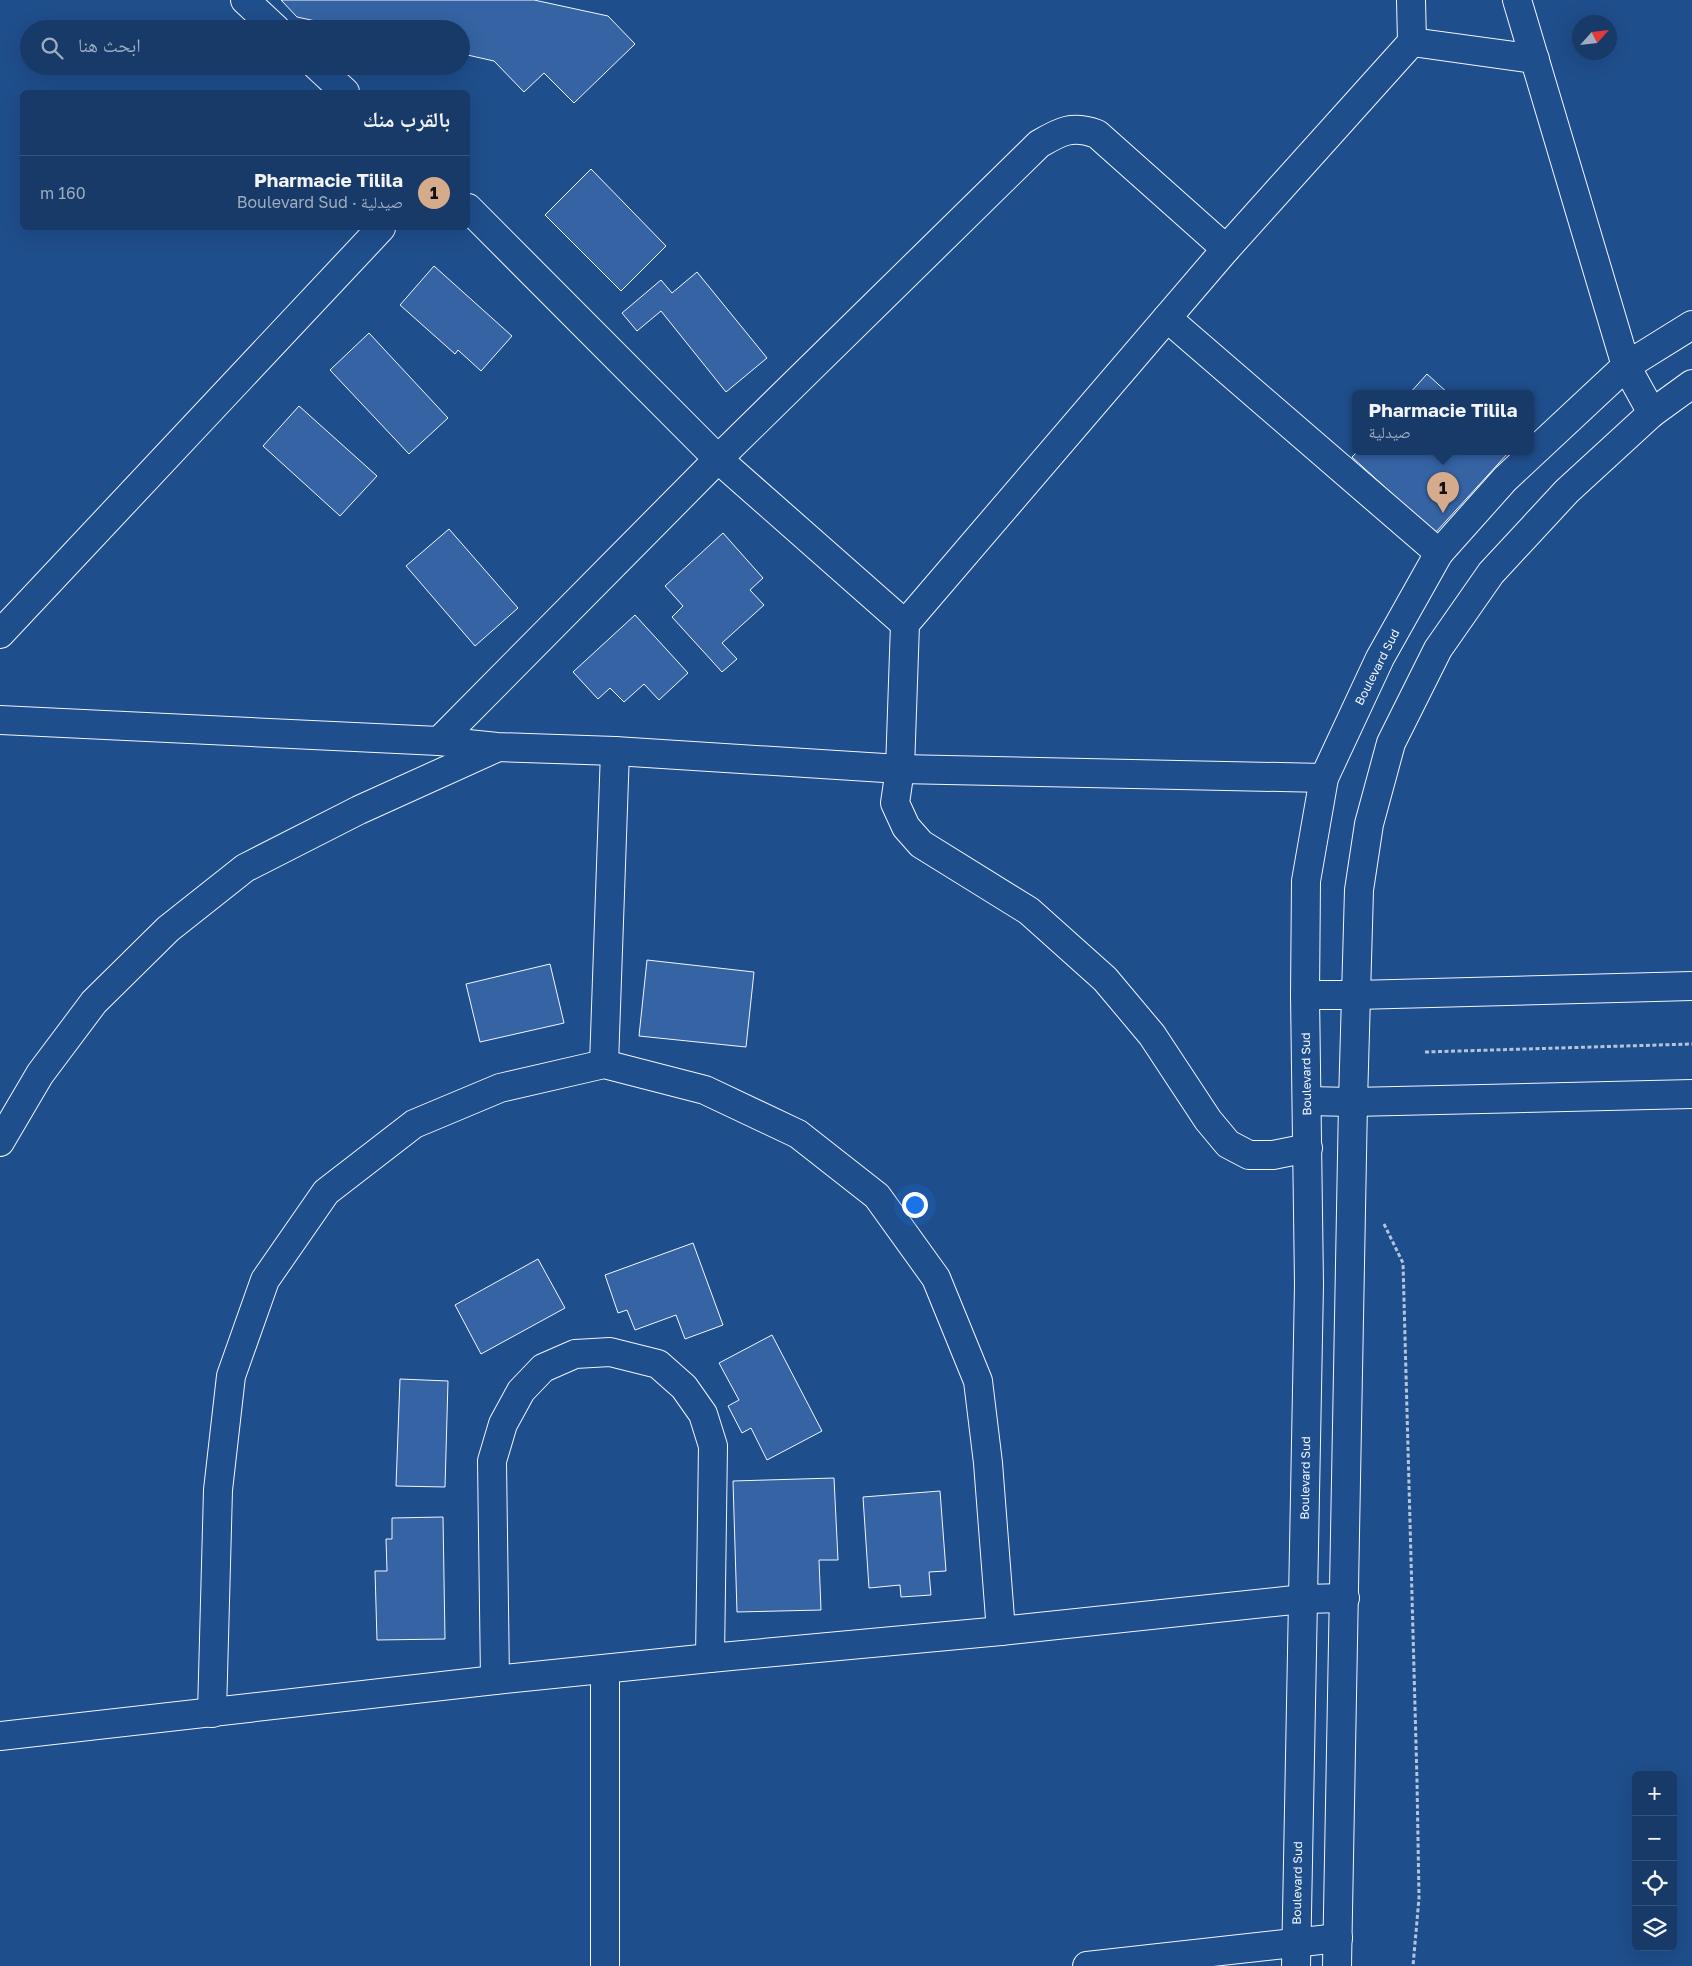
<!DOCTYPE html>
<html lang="ar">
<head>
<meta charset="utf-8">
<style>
	body { margin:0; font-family:"Golos Text","Noto Naskh Arabic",sans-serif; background:#20416f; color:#f1f3f6; direction:rtl }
	.controls { position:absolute; right:15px; bottom:15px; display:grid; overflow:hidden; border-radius:8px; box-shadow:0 5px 20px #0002 }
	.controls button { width:45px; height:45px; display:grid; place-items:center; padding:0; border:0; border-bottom:1px solid #36547d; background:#173a69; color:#f1f3f6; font:25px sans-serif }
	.compass { position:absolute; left:1572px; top:15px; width:45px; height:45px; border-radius:50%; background:#173a69; box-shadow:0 5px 20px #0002; rotate:63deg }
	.you { position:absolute; left:914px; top:1204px; width:18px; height:18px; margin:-12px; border:4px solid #fff; border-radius:50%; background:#1a73e8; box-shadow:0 0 0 8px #1a73e833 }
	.badge { display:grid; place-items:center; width:32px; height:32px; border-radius:50%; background:#d6ab8b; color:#111; font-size:16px; font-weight:700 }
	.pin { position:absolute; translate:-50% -41px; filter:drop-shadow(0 1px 2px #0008) }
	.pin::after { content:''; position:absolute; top:26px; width:18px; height:15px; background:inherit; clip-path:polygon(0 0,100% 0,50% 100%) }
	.popup { position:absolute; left:1352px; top:390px; width:182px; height:65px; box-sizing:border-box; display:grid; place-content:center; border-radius:8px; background:#173a69; filter:drop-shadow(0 1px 4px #0005); font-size:16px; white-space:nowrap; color:#9eadc0 }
	.popup b { font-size:19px; color:#f1f3f6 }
	.popup::after { content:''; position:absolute; left:50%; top:100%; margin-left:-10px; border:10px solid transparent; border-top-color:#173a69 }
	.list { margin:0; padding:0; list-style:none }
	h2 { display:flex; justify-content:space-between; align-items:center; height:65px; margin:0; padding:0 20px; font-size:21px }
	h2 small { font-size:16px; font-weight:400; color:#9eadc0 }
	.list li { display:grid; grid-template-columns:32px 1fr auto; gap:15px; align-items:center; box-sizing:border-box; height:75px; padding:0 20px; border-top:1px solid #36547d }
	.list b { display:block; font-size:19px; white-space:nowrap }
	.list p { margin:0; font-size:16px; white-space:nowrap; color:#9eadc0 }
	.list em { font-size:16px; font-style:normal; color:#9eadc0 }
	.icon { flex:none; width:28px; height:28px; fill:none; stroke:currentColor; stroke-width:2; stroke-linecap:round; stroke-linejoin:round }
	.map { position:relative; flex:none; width:1692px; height:1966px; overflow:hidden; direction:ltr }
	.search { position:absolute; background:#173a69; box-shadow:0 5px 20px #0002; left:20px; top:20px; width:450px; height:55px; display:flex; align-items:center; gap:12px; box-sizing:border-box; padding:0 18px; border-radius:28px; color:#9eadc0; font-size:19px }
	.panel { position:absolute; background:#173a69; box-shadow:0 5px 20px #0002; left:20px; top:90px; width:450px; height:140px; border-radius:8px; direction:rtl }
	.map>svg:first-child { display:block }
	.building { fill:#3563a3; stroke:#f2f6ff }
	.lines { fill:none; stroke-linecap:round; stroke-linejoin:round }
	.street-casing { stroke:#f2f6ff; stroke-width:30 }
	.secondary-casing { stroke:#f2f6ff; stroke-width:30 }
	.path { stroke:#b3c4dc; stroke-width:3; stroke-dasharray:4 2.5; stroke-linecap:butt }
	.street { stroke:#1f4e8c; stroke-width:28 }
	.secondary { stroke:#1f4e8c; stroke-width:28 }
	.labels { text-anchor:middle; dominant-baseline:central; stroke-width:4; stroke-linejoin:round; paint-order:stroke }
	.street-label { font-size:12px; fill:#f2f6ff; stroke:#1f4e8c }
</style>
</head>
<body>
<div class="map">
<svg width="1692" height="1966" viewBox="0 0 1692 1966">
	<rect width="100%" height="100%" fill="#1f4e8c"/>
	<g class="building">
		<path d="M281 0H534L608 16 635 44 574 103 544 73 524 92 494 61 463 54 461 56V29H342L339 26 297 17Z"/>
		<path d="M591 169 666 246 621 291 545 215Z"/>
		<path d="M434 266 512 336 481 371 458 350 455 354 400 305Z"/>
		<path d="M697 272 767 358 726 392 661 311 637 331 622 313 661 280 672 293Z"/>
		<path d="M369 333 448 418 409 454 330 370Z"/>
		<path d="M1427 374 1449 394H1409Z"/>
		<path d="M299 406 377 476 340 516 263 446Z"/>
		<path d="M1357 452H1509L1435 533 1352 457Z"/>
		<path d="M449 529 518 608 475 646 406 566Z"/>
		<path d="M723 533 763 578 750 590 764 605 722 643 737 659 722 672 672 617 683 606 665 586Z"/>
		<path d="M635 615 688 673 659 700 644 684 624 702 610 688 598 699 573 672Z"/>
		<path d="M647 960 754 972 746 1047 639 1036Z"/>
		<path d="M550 964 564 1023 480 1042 466 984Z"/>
		<path d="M693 1243 723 1325 685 1339 676 1315 635 1330 627 1310 618 1313 605 1275Z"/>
		<path d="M538 1259 565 1308 481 1354 455 1305Z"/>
		<path d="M772 1335 822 1431 767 1460 751 1428 742 1433 728 1406 739 1400 719 1363Z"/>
		<path d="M400 1379 448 1381 445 1487 396 1486Z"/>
		<path d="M834 1478 838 1560H819L821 1610 737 1612 733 1481Z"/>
		<path d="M940 1491 946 1571 929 1572 931 1595 901 1597 900 1585 869 1588 863 1497Z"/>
		<path d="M443 1517 445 1639 377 1640 375 1571H387L386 1539H392V1518Z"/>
	</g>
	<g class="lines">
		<g class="street-casing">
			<g id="street">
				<path d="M245 0 276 29"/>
				<path d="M1517 0 1626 366 1652 413"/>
				<path d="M1412 42 1535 59"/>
				<path d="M317 66 345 92"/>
				<path d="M468 208 718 459 905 624"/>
				<path d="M1167 318 1439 553"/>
				<path d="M0 634 381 228"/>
				<path d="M0 720 439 741 497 747 615 751 900 769 1324 778"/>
				<path d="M439 741 718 459 1039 144C1061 131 1072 125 1097 134L1226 249"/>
				<path d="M604 1064 615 751"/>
				<path d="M0 1142 40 1074 94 1002 168 929 245 868 359 810 496 748"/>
				<path d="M1308 1148 1273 1155H1249L1228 1144 1208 1120 1152 1035 1105 979 1029 911 921 844 906 827 895 803 900 769 905 624 1226 249 1412 42 1411 0"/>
				<path d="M605 1670V1966"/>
				<path d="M495 1680 492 1461 503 1424 521 1391 543 1368 575 1354 610 1352 658 1364 684 1387 703 1414 713 1446 710 1658"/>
				<path d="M212 1713 218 1490 231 1376 265 1280 326 1192 414 1124 500 1088 604 1064 705 1090 798 1134 877 1196 936 1278 978 1381 988 1463 1001 1631"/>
				<path d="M0 1736 495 1680 710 1658 1001 1631 1303 1599 1345 1598"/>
				<path d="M1087 1966 1338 1938"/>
			</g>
		</g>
		<g class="secondary-casing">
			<g id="secondary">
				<path d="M1305 995H1356L1692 986"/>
				<path d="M1307 1101 1353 1102 1692 1094"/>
				<path d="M1296 1966 1309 1285 1305 995 1306 881 1324 778 1380 658 1439 553 1505 479 1626 366 1692 325"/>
				<path d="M1337 1966 1353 1102 1359 890 1369 824 1391 743 1438 649 1491 573 1567 491 1652 413 1692 384"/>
			</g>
		</g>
		<g class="path">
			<path d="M1425 1052 1692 1044"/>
			<path d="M1384 1224 1403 1263 1417 1781 1419 1898 1413 1966"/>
		</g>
		<use href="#street" class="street"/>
		<use href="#secondary" class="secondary"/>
	</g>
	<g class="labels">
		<g class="street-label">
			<text transform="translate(1377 667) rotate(-63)">Boulevard Sud</text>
			<text transform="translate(1306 1074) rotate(-91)">Boulevard Sud</text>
			<text transform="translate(1305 1478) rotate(-89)">Boulevard Sud</text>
			<text transform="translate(1297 1883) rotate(-89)">Boulevard Sud</text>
		</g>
	</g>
</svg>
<div class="controls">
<button>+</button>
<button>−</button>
<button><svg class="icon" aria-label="locate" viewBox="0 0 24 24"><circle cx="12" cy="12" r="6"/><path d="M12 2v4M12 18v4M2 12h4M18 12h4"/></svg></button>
<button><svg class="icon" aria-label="layers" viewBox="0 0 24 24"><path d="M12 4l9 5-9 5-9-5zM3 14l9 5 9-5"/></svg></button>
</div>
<svg class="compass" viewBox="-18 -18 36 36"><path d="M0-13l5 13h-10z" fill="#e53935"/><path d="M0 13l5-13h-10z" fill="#9eadc0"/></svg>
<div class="you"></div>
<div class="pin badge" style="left:1443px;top:513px">1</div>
<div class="popup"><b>Pharmacie Tilila</b>صيدلية</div>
<div class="search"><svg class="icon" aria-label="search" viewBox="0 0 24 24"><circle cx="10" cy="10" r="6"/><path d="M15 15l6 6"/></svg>ابحث هنا</div>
<section class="panel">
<h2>بالقرب منك<small></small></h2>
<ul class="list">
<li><span class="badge">1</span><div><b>Pharmacie Tilila</b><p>صيدلية · Boulevard Sud</p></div><em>160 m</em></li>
</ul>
</section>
</div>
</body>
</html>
